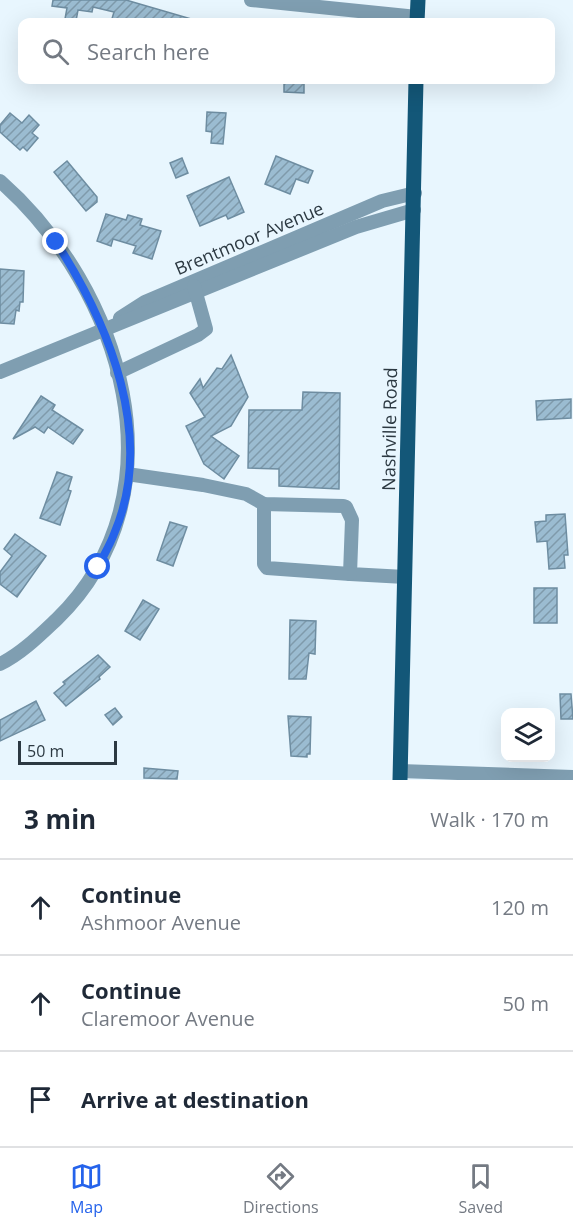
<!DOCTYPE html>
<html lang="en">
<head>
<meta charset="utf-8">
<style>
	body { margin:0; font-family:"Open Sans",sans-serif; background:#f2f2f3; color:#1f2937 }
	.controls { position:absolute; right:18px; bottom:18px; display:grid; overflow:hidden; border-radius:12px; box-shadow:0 6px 24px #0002 }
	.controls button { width:54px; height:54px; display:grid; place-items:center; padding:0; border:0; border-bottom:2px solid #e0e1e3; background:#fff; color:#1f2937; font:30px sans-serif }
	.scale { position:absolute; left:18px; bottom:15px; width:99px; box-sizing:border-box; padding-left:6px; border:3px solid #2c3942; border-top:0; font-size:16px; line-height:21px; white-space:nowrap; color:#2c3942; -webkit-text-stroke:4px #e8f6fe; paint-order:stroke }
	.stop { position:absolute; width:18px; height:18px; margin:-14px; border:4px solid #2563eb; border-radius:50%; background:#fff }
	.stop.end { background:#2563eb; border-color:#fff; box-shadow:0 2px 6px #0008 }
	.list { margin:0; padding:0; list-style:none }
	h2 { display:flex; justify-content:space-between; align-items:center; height:78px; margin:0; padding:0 24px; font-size:26px }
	h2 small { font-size:20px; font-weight:400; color:#747a83 }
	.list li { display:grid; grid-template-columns:39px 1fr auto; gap:18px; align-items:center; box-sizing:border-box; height:96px; padding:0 24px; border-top:2px solid #e0e1e3 }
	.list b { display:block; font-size:22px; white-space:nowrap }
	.list p { margin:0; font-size:20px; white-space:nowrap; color:#747a83 }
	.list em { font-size:20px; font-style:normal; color:#747a83 }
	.icon { flex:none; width:33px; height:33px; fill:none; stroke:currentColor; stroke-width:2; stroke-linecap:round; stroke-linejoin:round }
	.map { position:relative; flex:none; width:573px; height:780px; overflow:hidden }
	.search { position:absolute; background:#fff; box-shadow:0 6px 24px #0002; left:18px; right:18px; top:18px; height:66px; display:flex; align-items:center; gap:15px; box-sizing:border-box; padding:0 21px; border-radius:12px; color:#747a83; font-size:22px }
	.sheet { height:366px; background:#fff }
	nav { display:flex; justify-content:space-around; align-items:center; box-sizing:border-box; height:84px; border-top:2px solid #e0e1e3; background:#fff; font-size:16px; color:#747a83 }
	nav a { display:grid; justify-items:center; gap:3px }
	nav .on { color:#2563eb }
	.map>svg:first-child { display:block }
	.building { fill:url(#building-hatch); stroke:#6e8da1; stroke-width:1.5 }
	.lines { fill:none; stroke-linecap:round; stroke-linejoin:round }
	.minor { stroke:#7f9eb1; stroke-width:14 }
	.major { stroke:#135778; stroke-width:15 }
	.route { stroke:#2563eb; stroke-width:8 }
	.labels { text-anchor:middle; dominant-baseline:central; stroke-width:4.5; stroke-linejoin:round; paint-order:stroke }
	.street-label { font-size:18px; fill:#2c3942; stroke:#e8f6fe }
</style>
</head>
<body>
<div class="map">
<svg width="573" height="780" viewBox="0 0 573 780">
	<defs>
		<pattern id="building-hatch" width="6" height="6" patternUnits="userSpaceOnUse" patternTransform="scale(1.5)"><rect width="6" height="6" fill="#9bbcd1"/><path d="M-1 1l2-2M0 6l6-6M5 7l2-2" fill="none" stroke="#7f9aab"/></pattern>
	</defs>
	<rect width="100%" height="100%" fill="#e8f6fe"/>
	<g class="building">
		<path d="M53 0H126L198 21 111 22 114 12 93 7 92 12 78 10 76 21 65 19 67 8 52 6Z"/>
		<path d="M284 80H304V93L284 92Z"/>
		<path d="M207 112 226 113 223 144 211 143 212 132 206 131Z"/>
		<path d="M10 113 22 123 29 115 39 125 32 133 38 138 27 151 23 147 20 150 0 132V125Z"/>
		<path d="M276 156 313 171 308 183 296 179 290 194 265 184Z"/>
		<path d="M182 158 188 173 176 178 170 163Z"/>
		<path d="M67 161 97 197V202L86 211 54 172Z"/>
		<path d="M229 177 244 212 228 219 226 215 200 226 187 196Z"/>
		<path d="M106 214 126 220 128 215 142 219 140 225 161 231 152 259 133 253 136 246 113 239 111 246 97 241Z"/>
		<path d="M0 269 24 271 23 302H20L19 311 16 310 14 324 0 323Z"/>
		<path d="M231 355 248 397 231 426 211 436 239 456 224 479 204 464 186 426 205 417 190 393 200 379 203 388 217 368 222 369Z"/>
		<path d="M303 392 340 393 339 489 279 486V469L248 468 249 410H302Z"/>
		<path d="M41 396 55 405 52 410 83 430 73 444 48 427 44 433 35 427 13 439Z"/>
		<path d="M571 399V418L537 420 536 401Z"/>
		<path d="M57 472 72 477 68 490 71 491 60 525 40 518Z"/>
		<path d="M565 514 568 555H564L565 568 549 569 547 541 537 542 535 522 546 521V515Z"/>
		<path d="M170 522 187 527 173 566 157 560Z"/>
		<path d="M15 534 46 556 17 597 0 584V572L12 556 4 549Z"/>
		<rect x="534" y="588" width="23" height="35"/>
		<path d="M143 600 159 609 140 640 125 631Z"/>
		<path d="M290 620 316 621 315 654 309 653 306 679H289Z"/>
		<path d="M98 655 110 667 99 677 100 679 66 706 54 693 65 684 63 682Z"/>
		<path d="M560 694H571L573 719H561Z"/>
		<path d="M36 701 45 720 0 741V720Z"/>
		<path d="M115 708 122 717 113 725 105 715Z"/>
		<path d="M288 716 311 717 310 754H307V757L291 756Z"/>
		<path d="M144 768 178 771 177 779 144 778Z"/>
	</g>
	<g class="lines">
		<g class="minor">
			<path d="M251 0 417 17"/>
			<path d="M0 181C122 288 186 493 57 619 40 635 21 654 0 664"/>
			<path d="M120 318 145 302 382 201 415 193"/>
			<path d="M0 372 356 227 414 210"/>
			<path d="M117 373 198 335 206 329 194 286"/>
			<path d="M127 474 203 485 246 494 264 504 343 506 346 507 352 520 350 574 405 577"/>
			<path d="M264 504V564L267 568 350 574"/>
			<path d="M400 771 573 777"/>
		</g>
		<g class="major">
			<path d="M417 22 418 0"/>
			<path d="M400 780 416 80"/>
		</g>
	</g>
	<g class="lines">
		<path class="route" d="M56 242C109 324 156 437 114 534 110 545 103 556 98 567"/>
	</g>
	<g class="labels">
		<g class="street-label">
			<text transform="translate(249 238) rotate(-23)">Brentmoor Avenue</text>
			<text transform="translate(389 429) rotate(-89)">Nashville Road</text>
		</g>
	</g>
</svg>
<div class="controls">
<button><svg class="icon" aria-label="layers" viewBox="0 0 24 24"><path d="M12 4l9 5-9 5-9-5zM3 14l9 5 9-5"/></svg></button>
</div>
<div class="scale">50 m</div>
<div class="stop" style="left:98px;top:567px"></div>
<div class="stop end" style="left:56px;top:242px"></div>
<div class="search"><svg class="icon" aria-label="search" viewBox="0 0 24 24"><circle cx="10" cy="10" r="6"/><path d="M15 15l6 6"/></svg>Search here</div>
</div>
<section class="sheet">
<h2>3 min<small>Walk · 170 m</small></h2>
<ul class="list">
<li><svg class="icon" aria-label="ahead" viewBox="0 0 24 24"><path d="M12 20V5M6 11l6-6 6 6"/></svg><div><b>Continue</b><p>Ashmoor Avenue</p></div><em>120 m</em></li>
<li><svg class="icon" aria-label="ahead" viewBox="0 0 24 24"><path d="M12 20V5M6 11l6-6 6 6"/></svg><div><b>Continue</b><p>Claremoor Avenue</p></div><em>50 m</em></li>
<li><svg class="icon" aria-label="arrive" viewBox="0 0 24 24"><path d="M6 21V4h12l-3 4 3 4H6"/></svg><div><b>Arrive at destination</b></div></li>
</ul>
</section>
<nav>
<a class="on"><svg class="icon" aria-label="map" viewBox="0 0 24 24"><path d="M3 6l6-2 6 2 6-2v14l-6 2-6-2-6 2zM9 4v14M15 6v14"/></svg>Map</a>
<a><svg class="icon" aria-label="directions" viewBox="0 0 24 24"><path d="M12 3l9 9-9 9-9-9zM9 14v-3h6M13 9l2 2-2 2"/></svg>Directions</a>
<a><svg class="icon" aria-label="saved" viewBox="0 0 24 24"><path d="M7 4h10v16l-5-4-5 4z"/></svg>Saved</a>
</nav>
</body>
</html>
